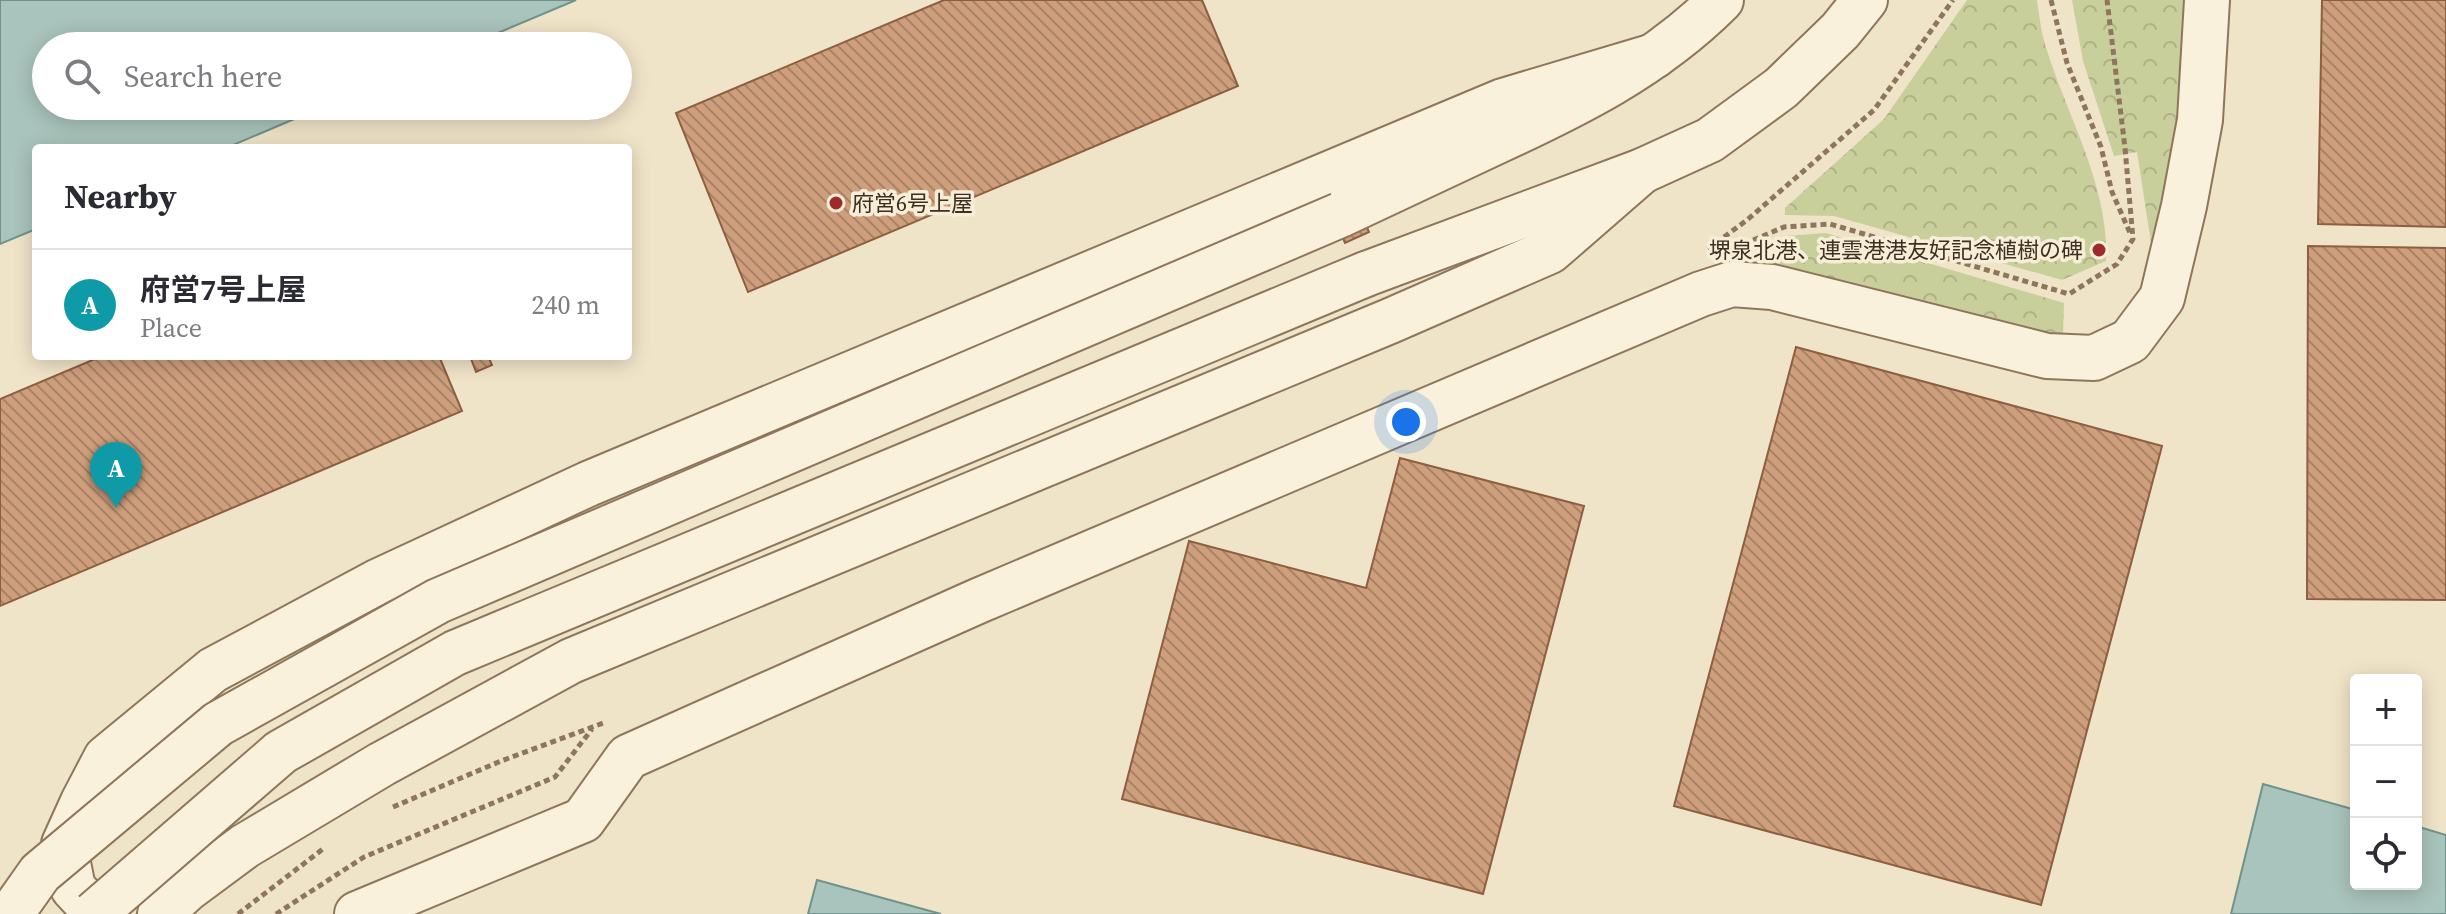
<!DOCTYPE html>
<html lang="en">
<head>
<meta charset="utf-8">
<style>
	body { margin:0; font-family:"Source Serif 4","Noto Sans JP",serif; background:#f2f2f3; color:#2b2b33 }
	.controls { position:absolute; right:24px; bottom:24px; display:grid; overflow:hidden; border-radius:8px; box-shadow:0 4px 20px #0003 }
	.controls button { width:72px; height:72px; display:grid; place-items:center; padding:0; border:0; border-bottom:2px solid #e1e1e2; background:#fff; color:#2b2b33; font:40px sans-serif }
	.you { position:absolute; left:1406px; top:422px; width:28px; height:28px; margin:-20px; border:6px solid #fff; border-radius:50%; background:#1a73e8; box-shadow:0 0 0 12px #1a73e833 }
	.badge { display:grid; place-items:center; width:52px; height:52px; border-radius:50%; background:#9e2a2b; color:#fff; font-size:26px; font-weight:700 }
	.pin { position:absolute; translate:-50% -66px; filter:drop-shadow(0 2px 4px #0008) }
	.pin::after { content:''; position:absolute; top:42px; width:28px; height:24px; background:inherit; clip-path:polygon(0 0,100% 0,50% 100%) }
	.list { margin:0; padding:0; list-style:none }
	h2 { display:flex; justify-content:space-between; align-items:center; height:104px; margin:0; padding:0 32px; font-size:34px }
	h2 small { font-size:26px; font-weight:400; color:#7c7c81 }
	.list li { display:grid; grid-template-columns:52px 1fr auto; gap:24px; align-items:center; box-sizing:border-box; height:112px; padding:0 32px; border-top:2px solid #e1e1e2 }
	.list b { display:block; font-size:30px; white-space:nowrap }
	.list p { margin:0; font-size:26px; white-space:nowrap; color:#7c7c81 }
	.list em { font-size:26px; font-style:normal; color:#7c7c81 }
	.icon { flex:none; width:44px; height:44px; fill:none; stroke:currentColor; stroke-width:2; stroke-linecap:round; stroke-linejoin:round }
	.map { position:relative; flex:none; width:2446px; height:914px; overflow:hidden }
	.search { position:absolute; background:#fff; box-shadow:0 4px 20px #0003; left:32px; top:32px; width:600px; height:88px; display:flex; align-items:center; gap:20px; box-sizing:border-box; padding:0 28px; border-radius:44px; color:#7c7c81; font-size:30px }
	.panel { position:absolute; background:#fff; box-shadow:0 4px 20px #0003; left:32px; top:144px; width:600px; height:216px; border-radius:8px }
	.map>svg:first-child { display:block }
	.forest { fill:url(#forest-crowns) }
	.water { fill:#a9c4bc; stroke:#6f938a; stroke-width:2 }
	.building { fill:url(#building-back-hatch); stroke:#8d5f41; stroke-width:2 }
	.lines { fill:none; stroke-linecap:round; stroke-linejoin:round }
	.minor-casing { stroke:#8d765c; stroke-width:48 }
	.path { stroke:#8d765c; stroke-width:5; stroke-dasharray:6 4; stroke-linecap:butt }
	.minor { stroke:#faf1dc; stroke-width:44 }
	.minor-bridge-casing { stroke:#8d765c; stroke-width:48; stroke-linecap:butt }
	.minor-bridge { stroke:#faf1dc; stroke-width:44 }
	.poi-dot { fill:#9e2a2b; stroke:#f7eed8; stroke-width:3 }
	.labels { text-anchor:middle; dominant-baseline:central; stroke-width:7; stroke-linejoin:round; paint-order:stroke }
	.poi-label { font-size:22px; fill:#3d2e20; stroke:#f7eed8; text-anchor:start }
</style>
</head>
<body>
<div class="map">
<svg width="2446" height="914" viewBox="0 0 2446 914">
	<defs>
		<pattern id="forest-crowns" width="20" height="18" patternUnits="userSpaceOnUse" patternTransform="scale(2)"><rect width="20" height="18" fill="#c9cf9b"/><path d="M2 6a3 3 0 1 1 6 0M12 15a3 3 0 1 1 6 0" fill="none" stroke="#aeb285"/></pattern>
		<pattern id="building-back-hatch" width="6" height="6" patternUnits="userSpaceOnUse" patternTransform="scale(2)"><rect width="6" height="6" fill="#cf9f7d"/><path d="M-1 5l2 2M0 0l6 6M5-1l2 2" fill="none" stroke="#a98266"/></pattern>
	</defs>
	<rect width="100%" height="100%" fill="#f0e4c8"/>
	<g class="forest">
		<path d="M1967 0H2037C2039 12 2040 25 2043 37 2063 110 2110 183 2106 261L2062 280 1834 216 1785 215V208L1884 119Z"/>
		<path d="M2072 0H2194L2187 121 2152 249 2137 152 2114 156 2083 61Z"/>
		<path d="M1826 233 2064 303 2063 334 2030 333 1775 269 1776 242 1785 236Z"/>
	</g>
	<g class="water">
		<path d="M0 0H576L467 46H46V106H325L226 148H36V229L0 244Z"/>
		<path d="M2263 784 2356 810V884H2416V826L2446 835V914H2231Z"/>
		<path d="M817 880 941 914H808Z"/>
	</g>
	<g class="building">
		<path d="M944 0H1202L1238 86 748 292 676 113Z"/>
		<path d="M2322 0H2446V227L2318 224Z"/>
		<path d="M1365 223 1369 232 1345 243 1341 233Z"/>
		<path d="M2308 246 2446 248V600L2307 599Z"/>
		<path d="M1796 347 2162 446 2041 905 1674 806Z"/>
		<path d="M102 356H439L462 411 0 606V399Z"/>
		<path d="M470 356H488L492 365 476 372Z"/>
		<path d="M1400 458 1584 506 1483 894 1122 799 1189 541 1366 588Z"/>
	</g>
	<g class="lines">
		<g class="minor-casing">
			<g id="minor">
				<path d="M1340 215C1390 191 1440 168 1489 145 1574 106 1654 67 1721 0"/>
				<path d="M1366 274 1642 171 1710 140 1781 88 1840 31 1865 0"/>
				<path d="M97 914 73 888 64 844 83 802 106 758 213 670 379 581 588 484 1503 101 1654 56"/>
				<path d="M160 914 187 889 245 846 382 764 571 661 1390 321 1550 251 1642 171"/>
				<path d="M357 914 583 820 628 757 978 601 1701 294 1732 284 1772 287 2047 356 2094 358 2130 341 2162 298 2184 206 2200 120 2207 0"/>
			</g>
		</g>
		<g class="path">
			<path d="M2051 0 2067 63 2101 147 2112 192 2130 233"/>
			<path d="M1744 244 1784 227 1830 224 2069 294 2117 264 2133 239 2125 148 2107 0"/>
			<path d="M1708 249 1747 220 1874 110 1953 0"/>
			<path d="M393 807 501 761 606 722"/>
			<path d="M238 914 323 849"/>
			<path d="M276 914 364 857 555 777 592 729"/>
		</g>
		<use href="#minor" class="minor"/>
		<g class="minor-bridge-casing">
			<g id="minor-bridge">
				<path d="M11 914 40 873 218 724 438 601 1340 215"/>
				<path d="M94 914 281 752 455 653 1366 274"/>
			</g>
		</g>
		<use href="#minor-bridge" class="minor-bridge"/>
	</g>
	<g class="poi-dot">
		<circle cx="836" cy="203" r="8"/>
		<circle cx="2099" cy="250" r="8"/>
	</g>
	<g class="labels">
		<g class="poi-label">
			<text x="852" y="203">府営6号上屋</text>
			<text x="2083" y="250" text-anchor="end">堺泉北港、連雲港港友好記念植樹の碑</text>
		</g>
	</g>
</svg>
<div class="controls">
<button>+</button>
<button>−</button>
<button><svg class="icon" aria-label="locate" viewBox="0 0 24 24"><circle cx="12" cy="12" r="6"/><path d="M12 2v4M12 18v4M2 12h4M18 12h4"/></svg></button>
</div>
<div class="you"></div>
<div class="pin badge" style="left:116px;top:508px;background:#0f9aa8">A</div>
<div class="search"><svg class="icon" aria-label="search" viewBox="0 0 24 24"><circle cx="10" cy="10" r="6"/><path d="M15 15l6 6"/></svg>Search here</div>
<section class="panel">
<h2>Nearby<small></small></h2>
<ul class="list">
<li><span class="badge" style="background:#0f9aa8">A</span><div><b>府営7号上屋</b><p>Place</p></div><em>240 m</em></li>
</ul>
</section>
</div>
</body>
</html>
